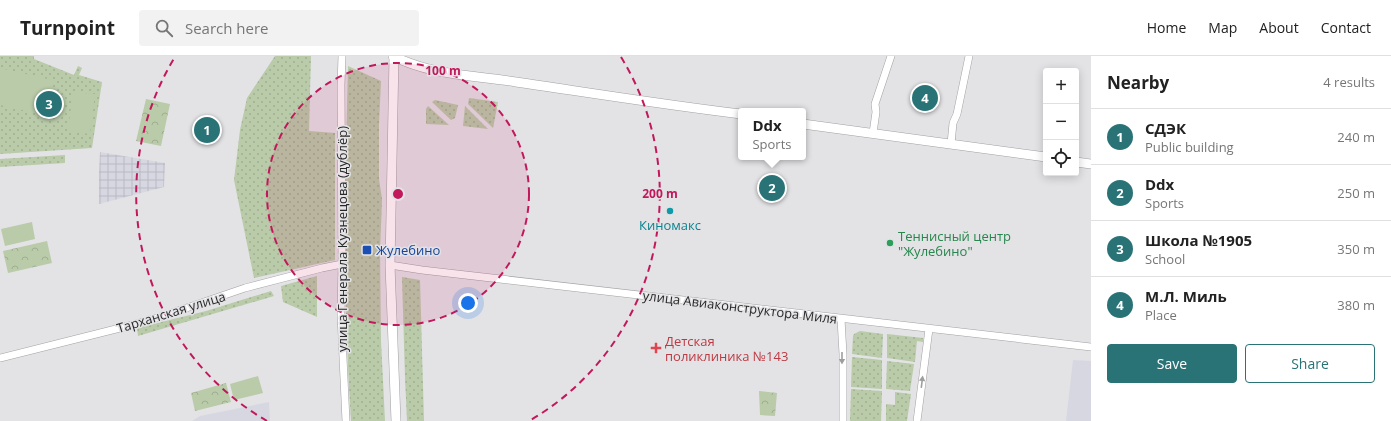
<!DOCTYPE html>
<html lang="en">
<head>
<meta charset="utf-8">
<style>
	body { margin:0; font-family:"Open Sans",sans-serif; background:#f2f2f2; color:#222 }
	.controls { position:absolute; right:12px; top:12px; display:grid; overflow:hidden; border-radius:4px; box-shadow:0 2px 10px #0003 }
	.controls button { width:36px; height:36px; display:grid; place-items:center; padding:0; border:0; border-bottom:1px solid #e0e0e0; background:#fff; color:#222; font:20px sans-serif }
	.you { position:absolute; left:468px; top:247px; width:14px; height:14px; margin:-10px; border:3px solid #fff; border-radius:50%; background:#1a73e8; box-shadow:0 0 0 6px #1a73e833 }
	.badge { display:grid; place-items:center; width:26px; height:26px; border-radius:50%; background:#297377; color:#fff; font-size:13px; font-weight:700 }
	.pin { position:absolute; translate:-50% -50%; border:2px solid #fff; box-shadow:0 1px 4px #0006 }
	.popup { position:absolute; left:738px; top:52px; width:68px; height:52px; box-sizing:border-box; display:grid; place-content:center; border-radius:4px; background:#fff; filter:drop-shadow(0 1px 3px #0005); font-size:13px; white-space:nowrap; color:#767676 }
	.popup b { font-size:15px; color:#222 }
	.popup::after { content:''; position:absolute; left:50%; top:100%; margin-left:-8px; border:8px solid transparent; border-top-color:#fff }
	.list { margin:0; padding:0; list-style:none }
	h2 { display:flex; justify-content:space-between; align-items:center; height:52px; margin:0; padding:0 16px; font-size:17px }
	h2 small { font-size:13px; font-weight:400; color:#767676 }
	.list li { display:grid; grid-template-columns:26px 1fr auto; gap:12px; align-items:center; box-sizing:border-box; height:56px; padding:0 16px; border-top:1px solid #e0e0e0 }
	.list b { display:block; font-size:15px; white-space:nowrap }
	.list p { margin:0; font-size:13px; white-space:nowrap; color:#767676 }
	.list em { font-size:13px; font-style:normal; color:#767676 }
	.actions { display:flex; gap:8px; padding:12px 16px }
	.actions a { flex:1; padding:9px 0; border:1px solid #297377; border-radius:4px; text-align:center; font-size:14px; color:#297377 }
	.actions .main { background:#297377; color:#fff }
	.icon { flex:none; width:22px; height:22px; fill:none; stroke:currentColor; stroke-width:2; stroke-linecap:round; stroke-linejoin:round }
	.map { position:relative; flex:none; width:1091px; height:365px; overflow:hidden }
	header { display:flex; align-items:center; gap:24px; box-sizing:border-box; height:56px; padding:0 20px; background:#fff; border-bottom:1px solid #e0e0e0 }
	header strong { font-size:19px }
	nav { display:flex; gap:22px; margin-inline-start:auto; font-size:14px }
	.search { width:280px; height:36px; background:#f2f2f2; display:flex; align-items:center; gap:10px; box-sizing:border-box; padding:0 14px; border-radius:4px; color:#767676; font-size:15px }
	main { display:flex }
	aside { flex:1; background:#fff }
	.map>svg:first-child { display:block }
	.industrial { fill:url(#industrial-grid) }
	.built { fill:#d6d7e1 }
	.grass { fill:url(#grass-dots) }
	.forest { fill:url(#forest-crowns) }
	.garden { fill:#b9cba9 }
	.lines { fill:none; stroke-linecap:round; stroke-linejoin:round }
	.street-casing { stroke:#a1a1a4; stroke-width:8 }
	.secondary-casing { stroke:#a1a1a4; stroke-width:10 }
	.street { stroke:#fff; stroke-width:7 }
	.secondary { stroke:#fff; stroke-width:9 }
	.oneway { fill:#9e9e9f }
	.ring { fill:none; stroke:#c2185b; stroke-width:2; stroke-dasharray:7 5 }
	.culture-dot { fill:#0f9aa8; stroke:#e3e3e6; stroke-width:1.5 }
	.leisure-dot { fill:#2e9e5b; stroke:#e3e3e6; stroke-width:1.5 }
	.transit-dot { fill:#1a4fb4; stroke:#e3e3e6; stroke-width:1.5 }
	.health-dot { fill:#e0444e; stroke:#e3e3e6; stroke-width:1.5 }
	.labels { text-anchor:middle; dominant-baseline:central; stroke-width:3; stroke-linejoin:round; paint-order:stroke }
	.culture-label { font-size:13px; fill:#0d838f; stroke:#e3e3e6 }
	.leisure-label { font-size:13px; fill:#27864d; stroke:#e3e3e6; text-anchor:start }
	.street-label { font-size:13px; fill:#282829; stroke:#e3e3e6 }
	.transit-label { font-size:13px; fill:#164399; stroke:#e3e3e6; text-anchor:start }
	.health-label { font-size:13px; fill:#be3a42; stroke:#e3e3e6; text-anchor:start }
	.centre { fill:#c2185b; stroke:#e3e3e6; stroke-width:2 }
	.ring-label { font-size:12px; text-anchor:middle; font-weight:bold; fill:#c2185b; stroke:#e3e3e6; stroke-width:3; stroke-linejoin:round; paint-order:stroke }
</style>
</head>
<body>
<header>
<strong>Turnpoint</strong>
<div class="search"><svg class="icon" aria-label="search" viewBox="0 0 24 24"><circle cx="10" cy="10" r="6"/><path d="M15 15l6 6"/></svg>Search here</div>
<nav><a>Home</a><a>Map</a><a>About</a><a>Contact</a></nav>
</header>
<main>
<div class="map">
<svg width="1091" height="365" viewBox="0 0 1091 365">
	<defs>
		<pattern id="industrial-grid" width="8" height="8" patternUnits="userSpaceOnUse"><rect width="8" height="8" fill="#d6d7e1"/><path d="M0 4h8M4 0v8" fill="none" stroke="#b8b9c1"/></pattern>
		<pattern id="grass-dots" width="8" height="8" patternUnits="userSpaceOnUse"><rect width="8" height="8" fill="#b9cba9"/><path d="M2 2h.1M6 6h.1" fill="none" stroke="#9fae91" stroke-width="1.8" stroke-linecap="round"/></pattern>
		<pattern id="forest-crowns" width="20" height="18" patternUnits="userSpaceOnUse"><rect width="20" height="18" fill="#b9cba9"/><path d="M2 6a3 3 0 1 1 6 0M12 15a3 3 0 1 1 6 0" fill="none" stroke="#9fae91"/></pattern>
	</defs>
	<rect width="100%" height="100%" fill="#e3e3e6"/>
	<path class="industrial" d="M100 96 165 107 164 131 99 148V116Z"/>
	<g class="built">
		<path d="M1073 304 1091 305V365H1066Z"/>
		<path d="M269 346 270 365H192L200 360Z"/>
	</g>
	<g class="grass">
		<path d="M0 0H34V3L74 19 78 10 82 12 79 19 102 26 92 92 0 98Z"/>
		<path d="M275 0H311L309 75 335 77V204L254 222 234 124 240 74 247 42Z"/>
		<path d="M348 10 381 25 379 68V123L382 143 380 195 381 285 385 365H351C343 247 345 129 348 10Z"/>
		<path d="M469 42 498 46 493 72 468 48Z"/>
		<path d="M435 44 458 49 455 62 451 64 432 46Z"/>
		<path d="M428 50 449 69 426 68V53Z"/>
		<path d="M465 50 488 73 463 70Z"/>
		<path d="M65 99V107L0 111V103Z"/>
		<path d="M317 220V261L283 246 281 230Z"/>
		<path d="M402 221 420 224 424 365H407L405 322Z"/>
		<path d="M271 235 274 240 138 280 137 272 206 255Z"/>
		<path d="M860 275 883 278 882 302 852 298 853 280 854 278Z"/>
		<path d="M887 278 923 282V286L917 285 915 306 887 302Z"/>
		<path d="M852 301 882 304V333L851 331Z"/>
		<path d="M887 305 914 308 910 335 886 333Z"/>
		<path d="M851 333 882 335 881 365H850Z"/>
		<path d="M895 336 911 338 907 365H886V348L895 349Z"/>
	</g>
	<g class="forest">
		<path d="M146 43 170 48 161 90 136 85Z"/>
		<path d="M47 185 52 207 8 217 3 195Z"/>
		<path d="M226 327 231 346 195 355 191 337Z"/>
		<path d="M759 335 777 337 775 360 760 359Z"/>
	</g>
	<g class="garden">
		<path d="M0 12 52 24 44 59 0 49Z"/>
		<path d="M73 36 95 38 90 78 68 75Z"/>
		<path d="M32 166 35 183 5 190 1 173Z"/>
		<path d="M258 320 263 337 234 344 230 328Z"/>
	</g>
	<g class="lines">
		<g class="street-casing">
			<g id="street">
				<path d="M342 0 341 29 342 208 341 259 346 365"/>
				<path d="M873 77 876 56 875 48 891 0"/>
				<path d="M951 88 953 67 957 58 969 0"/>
				<path d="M390 209 422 214 1091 291"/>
				<path d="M841 263 843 298V365"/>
				<path d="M0 302 128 270 160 261 245 232 322 212 342 208"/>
				<path d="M917 365 929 273"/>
			</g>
		</g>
		<g class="secondary-casing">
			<g id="secondary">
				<path d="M393 0C433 20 474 19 516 26 591 37 666 49 741 58"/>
				<path d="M394 0 390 209 396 365"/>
				<path d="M803 68 1046 101"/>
				<path d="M1076 106 1091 108"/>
			</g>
		</g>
		<use href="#street" class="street"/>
		<use href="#secondary" class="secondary"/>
	</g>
	<defs><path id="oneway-solid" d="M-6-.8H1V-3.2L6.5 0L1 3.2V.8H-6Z"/></defs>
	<g class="oneway">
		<use href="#oneway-solid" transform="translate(842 302) rotate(90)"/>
		<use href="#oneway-solid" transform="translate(922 326) rotate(-83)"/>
	</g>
	<circle cx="398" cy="138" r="131" fill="#c2185b" fill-opacity=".12"/>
	<g class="ring">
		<circle cx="398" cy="138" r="131"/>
		<path d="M267 365A262 262 0 0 1 175 1M621 1A262 262 0 0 1 529 365"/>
	</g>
	<circle class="culture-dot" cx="670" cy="155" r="4"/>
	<circle class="leisure-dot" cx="890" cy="187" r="4"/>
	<rect class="transit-dot" x="362" y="189" width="10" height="10" rx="2"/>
	<path class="health-dot" d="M654 286h4v4h4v4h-4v4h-4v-4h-4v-4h4z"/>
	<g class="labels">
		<g class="culture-label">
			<text x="670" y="169">Киномакс</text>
		</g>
		<g class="leisure-label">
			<text x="898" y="180">Теннисный центр<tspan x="898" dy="15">"Жулебино"</tspan></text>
		</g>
		<g class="street-label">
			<text transform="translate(342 183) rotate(-90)">улица Генерала Кузнецова (дублёр)</text>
			<text transform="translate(740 251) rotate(7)">улица Авиаконструктора Миля</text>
			<text transform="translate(171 256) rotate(-17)">Тарханская улица</text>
		</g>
		<g class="transit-label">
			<text x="376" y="194">Жулебино</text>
		</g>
		<g class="health-label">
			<text x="665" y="285">Детская<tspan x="665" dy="15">поликлиника №143</tspan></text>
		</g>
	</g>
	<circle cx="398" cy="138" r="6" class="centre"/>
	<g class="ring-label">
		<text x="443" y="19">100 m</text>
		<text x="660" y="142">200 m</text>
	</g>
</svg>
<div class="controls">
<button>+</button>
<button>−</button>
<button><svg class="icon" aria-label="locate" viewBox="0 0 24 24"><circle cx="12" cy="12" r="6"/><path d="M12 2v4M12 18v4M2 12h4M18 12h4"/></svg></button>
</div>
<div class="you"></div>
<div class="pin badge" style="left:207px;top:74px">1</div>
<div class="pin badge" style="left:772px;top:132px">2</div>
<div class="popup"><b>Ddx</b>Sports</div>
<div class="pin badge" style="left:49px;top:48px">3</div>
<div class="pin badge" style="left:925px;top:42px">4</div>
</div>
<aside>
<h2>Nearby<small>4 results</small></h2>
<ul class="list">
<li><span class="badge">1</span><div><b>СДЭК</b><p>Public building</p></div><em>240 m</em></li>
<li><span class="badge">2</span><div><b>Ddx</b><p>Sports</p></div><em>250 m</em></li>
<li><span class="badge">3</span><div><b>Школа №1905</b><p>School</p></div><em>350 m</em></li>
<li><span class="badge">4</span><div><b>М.Л. Миль</b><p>Place</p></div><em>380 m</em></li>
</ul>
<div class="actions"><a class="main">Save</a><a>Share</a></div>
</aside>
</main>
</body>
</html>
